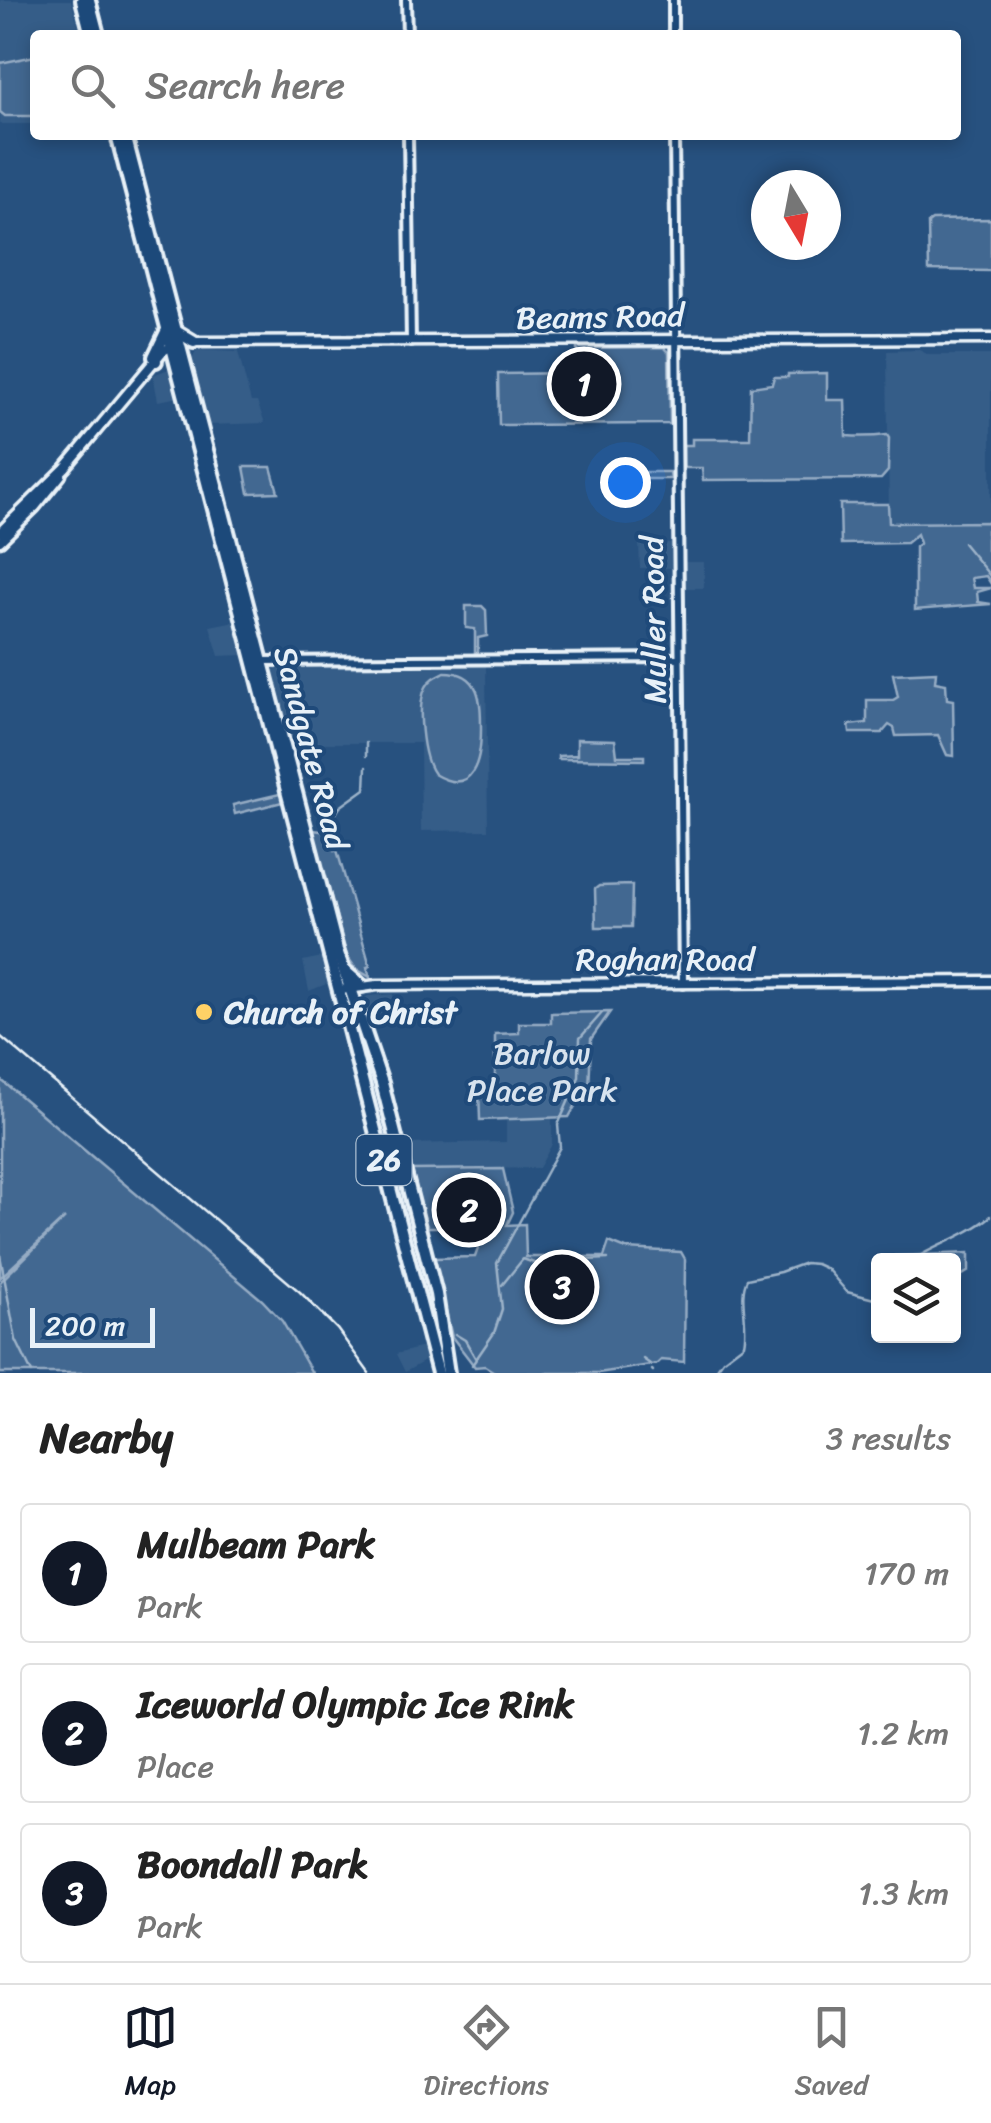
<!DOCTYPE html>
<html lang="en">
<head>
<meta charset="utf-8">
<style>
	body { margin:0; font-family:Sriracha,sans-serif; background:#f2f2f2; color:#222 }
	.controls { position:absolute; right:30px; bottom:30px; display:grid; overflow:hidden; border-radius:10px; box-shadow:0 5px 15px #0003 }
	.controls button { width:90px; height:90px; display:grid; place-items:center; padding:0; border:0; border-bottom:2px solid #e0e0e0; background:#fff; color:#222; font:50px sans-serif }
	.compass { position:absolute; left:751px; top:170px; width:90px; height:90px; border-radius:50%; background:#fff; box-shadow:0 5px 15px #0003; rotate:170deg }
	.scale { position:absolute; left:30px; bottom:25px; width:125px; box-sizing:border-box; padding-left:10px; border:5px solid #e8f1f8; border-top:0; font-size:28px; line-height:35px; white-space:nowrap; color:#e8f1f8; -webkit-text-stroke:8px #1f4a7a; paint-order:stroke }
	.you { position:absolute; left:625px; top:482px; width:35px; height:35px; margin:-25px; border:8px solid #fff; border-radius:50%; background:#1a73e8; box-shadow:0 0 0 15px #1a73e833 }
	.badge { display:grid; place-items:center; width:65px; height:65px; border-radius:50%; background:#111827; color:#fff; font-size:32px; font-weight:700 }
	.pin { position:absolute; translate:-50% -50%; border:5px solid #fff; box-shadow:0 2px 10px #0006 }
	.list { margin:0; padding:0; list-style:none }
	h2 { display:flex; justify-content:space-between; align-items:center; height:130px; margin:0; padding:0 40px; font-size:42px }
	h2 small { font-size:32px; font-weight:400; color:#767676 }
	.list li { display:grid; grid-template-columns:65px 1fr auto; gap:30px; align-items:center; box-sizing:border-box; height:140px; margin:0 20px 20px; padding:0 20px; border:2px solid #e0e0e0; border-radius:10px }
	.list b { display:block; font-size:38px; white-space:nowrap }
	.list p { margin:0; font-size:32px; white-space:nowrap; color:#767676 }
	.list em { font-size:32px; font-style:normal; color:#767676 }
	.icon { flex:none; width:55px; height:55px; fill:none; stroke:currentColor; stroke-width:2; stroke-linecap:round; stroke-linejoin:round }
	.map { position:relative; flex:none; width:991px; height:1373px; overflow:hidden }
	.search { position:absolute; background:#fff; box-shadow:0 5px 15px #0003; left:30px; right:30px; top:30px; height:110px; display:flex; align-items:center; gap:25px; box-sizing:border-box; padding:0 35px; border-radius:10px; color:#767676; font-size:38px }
	.sheet { height:610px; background:#fff }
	nav { display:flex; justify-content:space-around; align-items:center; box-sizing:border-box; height:140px; border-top:2px solid #e0e0e0; background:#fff; font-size:28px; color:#767676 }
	nav a { display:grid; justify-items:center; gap:5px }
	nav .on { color:#111827 }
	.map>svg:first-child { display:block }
	.built { fill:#355d88 }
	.green { fill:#436891; stroke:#96acc4; stroke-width:2.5 }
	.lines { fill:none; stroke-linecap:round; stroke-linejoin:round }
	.stream { stroke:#9db3c9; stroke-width:2.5 }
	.tertiary-casing { stroke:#e8f1f8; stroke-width:14 }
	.secondary-casing { stroke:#e8f1f8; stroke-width:15 }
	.trunk-casing { stroke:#e8f1f8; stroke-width:18 }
	.tertiary { stroke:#1f4a7a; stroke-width:6 }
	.secondary { stroke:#1f4a7a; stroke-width:8 }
	.trunk { stroke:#1f4a7a; stroke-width:10 }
	.rail { stroke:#e8f1f8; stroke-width:2.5 }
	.poi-dot { fill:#ffd166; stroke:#1f4a7a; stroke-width:4 }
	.labels { text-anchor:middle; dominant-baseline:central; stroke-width:8; stroke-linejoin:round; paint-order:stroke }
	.shield { fill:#1f4a7a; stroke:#acbfd2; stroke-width:2.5 }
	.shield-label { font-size:30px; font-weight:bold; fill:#e8f1f8 }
	.street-label { font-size:32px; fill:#e8f1f8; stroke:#1f4a7a }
	.poi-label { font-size:32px; font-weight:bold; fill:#e8f1f8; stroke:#1f4a7a; text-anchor:start }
	.park-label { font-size:32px; fill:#d8e3ee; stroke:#1f4a7a }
</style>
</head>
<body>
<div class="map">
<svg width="991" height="1373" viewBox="0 0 991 1373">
	<rect width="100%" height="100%" fill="#27517f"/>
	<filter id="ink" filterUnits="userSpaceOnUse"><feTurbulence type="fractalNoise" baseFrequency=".01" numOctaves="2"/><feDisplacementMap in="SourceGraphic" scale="20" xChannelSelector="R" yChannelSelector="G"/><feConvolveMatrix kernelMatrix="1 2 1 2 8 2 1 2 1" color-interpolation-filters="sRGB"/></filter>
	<g filter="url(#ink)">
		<g class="built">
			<path d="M0 0H71L81 35H35V124H0Z"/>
			<path d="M197 350 238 352 251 402H257L265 423 207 425 190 363Z"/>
			<path d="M919 350 929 355H991V522L889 523 887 351Z"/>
			<path d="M169 369 175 373 180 397 158 401 153 375Z"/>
			<path d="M671 543V568H640L639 544Z"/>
			<rect x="685" y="562" width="19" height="26"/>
			<path d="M235 621 245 655 219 656 210 626Z"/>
			<path d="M486 666 488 830 421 831 420 743H290L272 671 277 667Z"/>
			<path d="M326 956 331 982 309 991 303 961Z"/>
			<path d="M393 994 394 1025H371L363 1000 368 996Z"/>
			<path d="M552 1118V1144L539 1168 411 1170 404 1144 506 1142V1119Z"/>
			<path d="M427 1346 430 1358 405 1372 396 1354Z"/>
		</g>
		<g class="green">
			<path d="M35 56V116H5L0 112V63Z"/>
			<path d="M991 219V271L929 270 928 223 932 220Z"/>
			<path d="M664 347 669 352 670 424 499 425 498 374 577 373V348Z"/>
			<path d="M827 373V400H845L846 436C860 437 872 437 887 435L889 438 888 471 881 479 703 480 702 468H683V445H692V439H750L751 387 772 384 774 377H788V374Z"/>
			<path d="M244 467H271L278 492 249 493Z"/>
			<path d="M608 472H670L671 479H608Z"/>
			<path d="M840 504H888L889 523 991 522V529L987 530V550L991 551V584L986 576 971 578 973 588H991L977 592 978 602 991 604 915 610V547L920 543 917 534 906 543 841 544Z"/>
			<path d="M466 606H482L486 610 487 636 478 638V653H475V629L466 628Z"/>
			<path d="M445 672C481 672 481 701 481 729 481 759 474 798 434 774 422 758 416 705 426 687 430 679 437 676 445 672Z"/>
			<path d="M936 672 935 682 946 684 947 699 953 700 954 756 947 755 938 735 896 736 894 728 889 725 882 733H850L849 725 867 723V700H893L898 697 893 674Z"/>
			<path d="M577 739 615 740 617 756H644V760L558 759V756L577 755Z"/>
			<path d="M284 793 286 801 235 814 233 805Z"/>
			<path d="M313 830 329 832 334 850H337L370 966 367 967 370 977 356 969 347 956Z"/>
			<path d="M632 885 631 927H596L595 889 599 886Z"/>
			<path d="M610 1012 591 1039 589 1092 578 1101 569 1117 480 1120 479 1088 495 1087V1034L519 1033V1023H551V1013Z"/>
			<path d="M363 1038 379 1090 432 1299 434 1330 429 1325 355 1045 357 1039Z"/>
			<path d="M0 1079 262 1300 282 1321 312 1373H0V1282L65 1218 0 1278Z"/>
			<path d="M503 1169 513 1212 507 1225 525 1224 526 1257H604L609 1242 626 1249 681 1252 685 1259 684 1362 661 1360 657 1364 598 1373H496L485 1366 475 1367 452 1337 434 1258 475 1257 486 1227H425L411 1170Z"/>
			<path d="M969 1253V1271L961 1276 960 1282H954V1260H895V1256Z"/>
		</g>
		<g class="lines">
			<g class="stream">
				<path d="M963 543 991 577"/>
				<path d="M366 756V743"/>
				<path d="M326 829 340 807 365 789 366 767"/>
				<path d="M357 1024 408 1237 433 1322"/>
				<path d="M0 1255 16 1340 32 1373"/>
				<path d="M918 1260 919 1256C942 1243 971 1233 991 1216"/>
				<path d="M502 1285 523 1259 550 1269 585 1260 608 1259"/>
				<path d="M455 1334 465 1340 476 1359"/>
				<path d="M643 1359 650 1364"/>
				<path d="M472 1365 494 1333 502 1309 497 1263 560 1147 558 1125 579 1077 580 1038 602 1013"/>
				<path d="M652 1370 653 1371"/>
				<path d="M715 1371 723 1360 744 1344C749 1323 738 1296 747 1279L780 1272 805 1263 816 1264 827 1269 847 1292 878 1300"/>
			</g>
			<g class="tertiary-casing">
				<g id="tertiary">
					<path d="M406 0 407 35"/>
					<path d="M673 0V35"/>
					<path d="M408 135 411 342"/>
					<path d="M674 135 683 984"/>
					<path d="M261 661 679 658"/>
				</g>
			</g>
			<g class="secondary-casing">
				<g id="secondary">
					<path d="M192 342 991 339"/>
					<path d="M0 532 65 468 162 352 173 345"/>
					<path d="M0 541 35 507 61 475"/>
					<path d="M340 990 377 985 991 981"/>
				</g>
			</g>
			<g class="trunk-casing">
				<g id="trunk">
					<path d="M82 0 91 35"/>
					<path d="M89 0 98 35"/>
					<path d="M117 135 438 1373"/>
					<path d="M125 135 337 950 382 1083 436 1294 448 1373"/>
					<path d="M176 331 194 342"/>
					<path d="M156 361 154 357 167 330"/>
					<path d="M344 970 362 986"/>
				</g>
			</g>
			<use href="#tertiary" class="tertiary"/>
			<use href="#secondary" class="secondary"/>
			<use href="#trunk" class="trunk"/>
			<path class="rail" d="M0 1036 300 1292 337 1329 369 1373"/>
		</g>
	</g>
	<circle class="poi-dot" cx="204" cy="1012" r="10"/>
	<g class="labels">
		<rect class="shield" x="356.5" y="1135" width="55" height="50" rx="8"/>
		<g class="shield-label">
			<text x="384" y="1160">26</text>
		</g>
		<g class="street-label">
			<text transform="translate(600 317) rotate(-1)">Beams Road</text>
			<text transform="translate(654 620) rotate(-91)">Muller Road</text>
			<text transform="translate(311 748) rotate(75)">Sandgate Road</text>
			<text x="665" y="959">Roghan Road</text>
		</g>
		<g class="poi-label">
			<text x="224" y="1012">Church of Christ</text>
		</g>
		<g class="park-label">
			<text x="542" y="1053">Barlow<tspan x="542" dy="37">Place Park</tspan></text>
		</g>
	</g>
</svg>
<div class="controls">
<button><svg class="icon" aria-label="layers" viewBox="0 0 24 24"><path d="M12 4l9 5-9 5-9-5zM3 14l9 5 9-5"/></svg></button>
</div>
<svg class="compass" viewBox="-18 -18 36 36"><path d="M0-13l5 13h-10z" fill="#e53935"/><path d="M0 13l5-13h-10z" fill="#767676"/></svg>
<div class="scale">200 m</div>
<div class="you"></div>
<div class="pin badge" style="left:584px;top:384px">1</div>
<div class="pin badge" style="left:469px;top:1210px">2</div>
<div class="pin badge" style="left:562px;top:1287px">3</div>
<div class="search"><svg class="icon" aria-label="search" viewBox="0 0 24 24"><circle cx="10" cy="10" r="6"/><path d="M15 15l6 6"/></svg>Search here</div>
</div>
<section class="sheet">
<h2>Nearby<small>3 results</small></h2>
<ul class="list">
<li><span class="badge">1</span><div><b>Mulbeam Park</b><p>Park</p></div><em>170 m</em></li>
<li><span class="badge">2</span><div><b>Iceworld Olympic Ice Rink</b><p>Place</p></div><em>1.2 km</em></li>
<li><span class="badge">3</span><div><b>Boondall Park</b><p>Park</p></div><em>1.3 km</em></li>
</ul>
</section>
<nav>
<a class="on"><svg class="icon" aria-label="map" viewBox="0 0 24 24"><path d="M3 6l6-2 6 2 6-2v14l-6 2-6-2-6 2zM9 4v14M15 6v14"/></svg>Map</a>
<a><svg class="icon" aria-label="directions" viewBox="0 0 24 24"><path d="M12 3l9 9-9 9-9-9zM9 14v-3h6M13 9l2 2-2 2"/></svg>Directions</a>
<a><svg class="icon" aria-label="saved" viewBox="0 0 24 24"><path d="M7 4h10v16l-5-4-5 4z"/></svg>Saved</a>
</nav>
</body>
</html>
